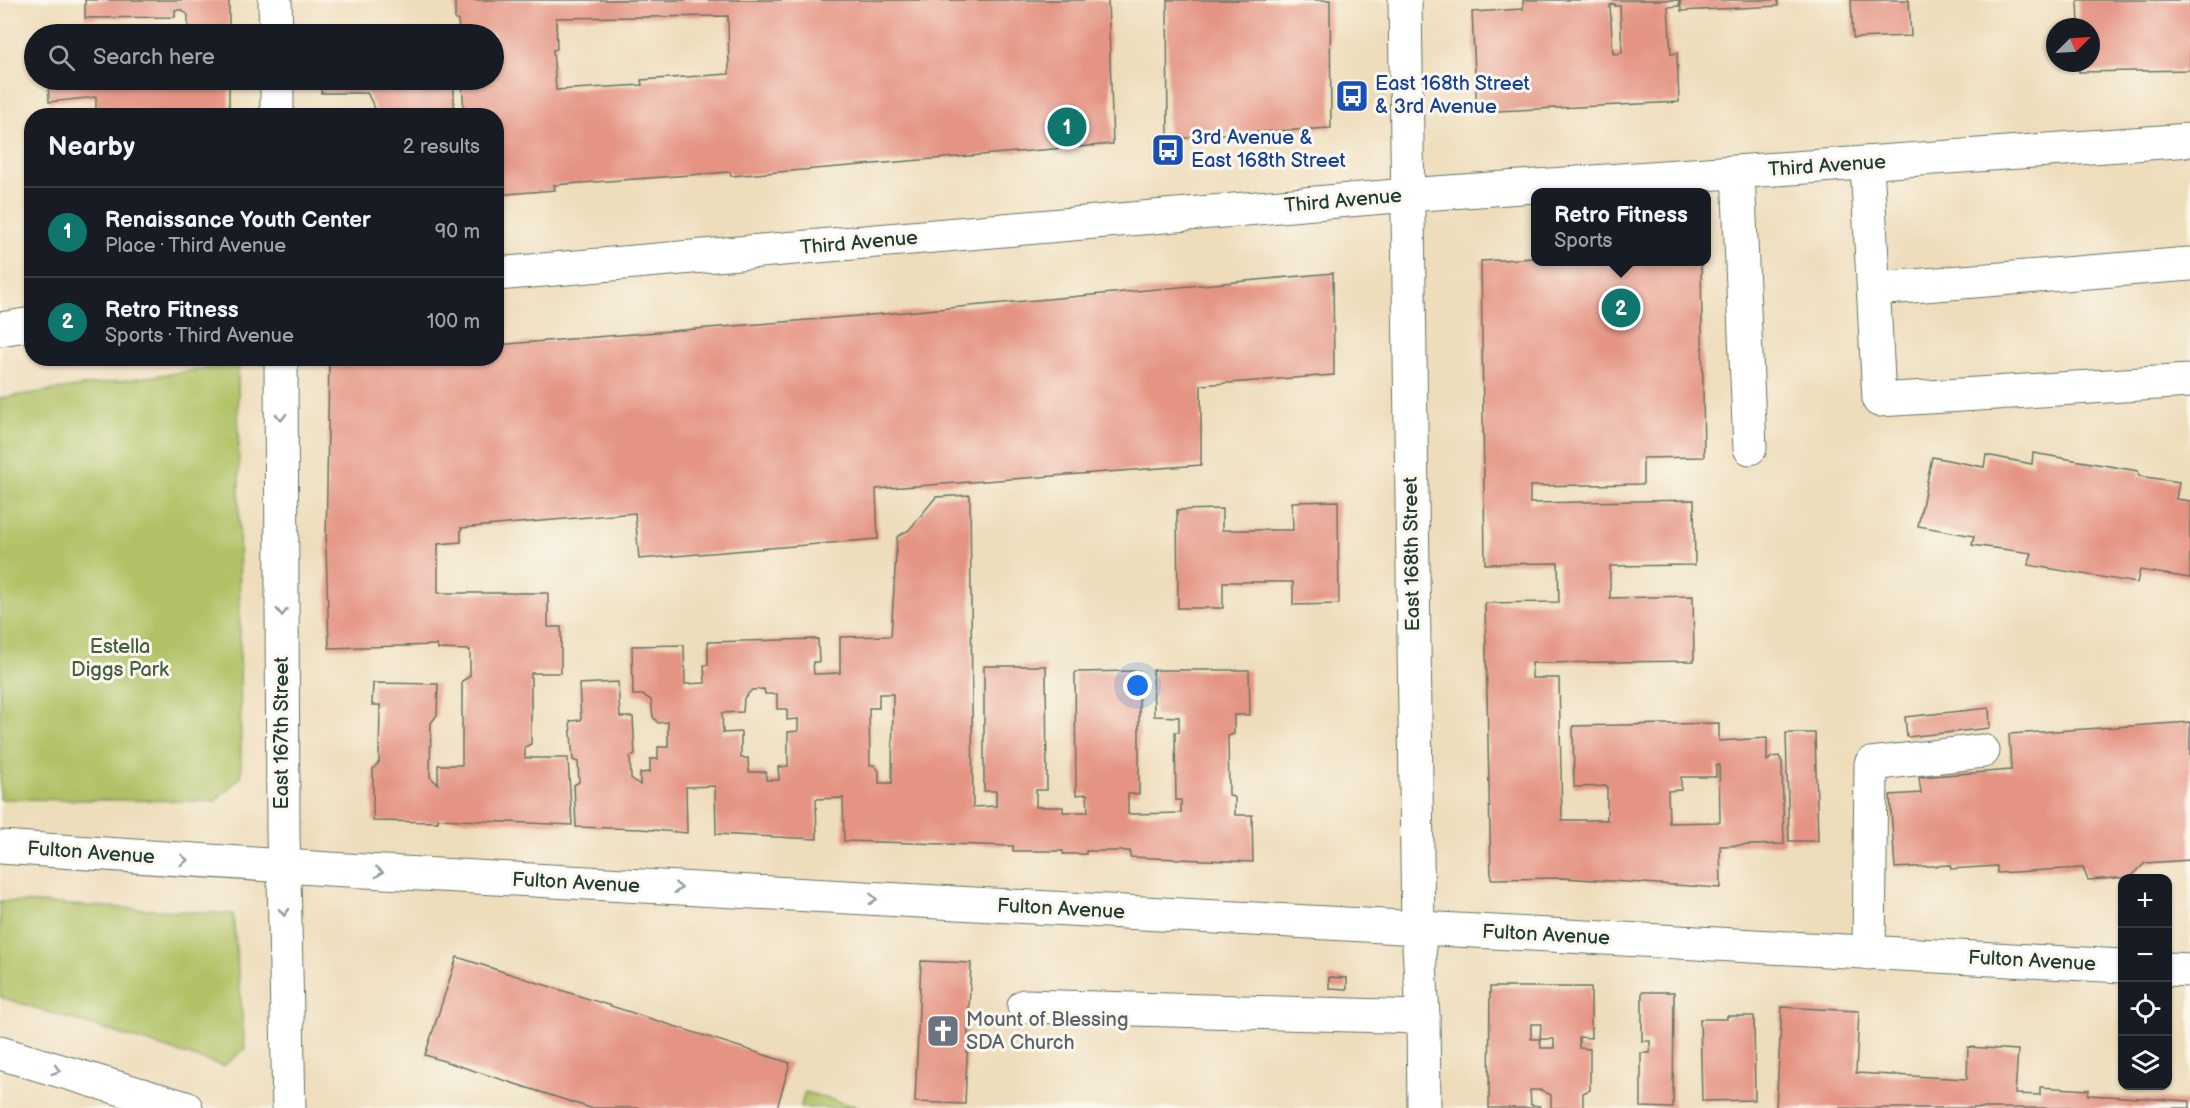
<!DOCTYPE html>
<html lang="en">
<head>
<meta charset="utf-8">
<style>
	body { margin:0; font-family:"Balsamiq Sans",sans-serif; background:#242831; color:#f1f3f6 }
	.controls { position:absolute; right:18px; bottom:18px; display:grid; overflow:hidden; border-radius:12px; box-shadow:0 2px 4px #0004 }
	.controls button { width:54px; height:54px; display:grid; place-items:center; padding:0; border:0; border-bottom:2px solid #363941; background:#171b24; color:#f1f3f6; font:30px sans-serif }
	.compass { position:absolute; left:2046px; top:18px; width:54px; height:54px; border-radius:50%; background:#171b24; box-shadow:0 2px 4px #0004; rotate:66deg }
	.you { position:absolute; left:1138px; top:686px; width:21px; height:21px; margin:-15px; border:4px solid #fff; border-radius:50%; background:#1a73e8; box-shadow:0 0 0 9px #1a73e833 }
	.badge { display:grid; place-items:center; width:39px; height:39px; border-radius:50%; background:#0f766e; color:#fff; font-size:20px; font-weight:700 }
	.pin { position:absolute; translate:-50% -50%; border:3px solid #fff; box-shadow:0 2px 6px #0006 }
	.popup { position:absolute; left:1531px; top:188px; width:180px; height:78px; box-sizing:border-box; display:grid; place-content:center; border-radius:12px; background:#171b24; filter:drop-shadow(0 2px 4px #0005); font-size:20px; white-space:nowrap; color:#9ea1a6 }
	.popup b { font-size:22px; color:#f1f3f6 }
	.popup::after { content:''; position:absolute; left:50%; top:100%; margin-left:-12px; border:12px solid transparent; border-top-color:#171b24 }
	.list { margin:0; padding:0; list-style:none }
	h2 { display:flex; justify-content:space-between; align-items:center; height:78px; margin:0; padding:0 24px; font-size:26px }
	h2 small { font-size:20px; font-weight:400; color:#9ea1a6 }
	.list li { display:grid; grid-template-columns:39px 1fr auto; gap:18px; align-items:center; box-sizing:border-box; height:90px; padding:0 24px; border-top:2px solid #363941 }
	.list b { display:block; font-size:22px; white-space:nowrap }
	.list p { margin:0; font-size:20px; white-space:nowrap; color:#9ea1a6 }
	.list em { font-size:20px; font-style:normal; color:#9ea1a6 }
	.icon { flex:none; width:33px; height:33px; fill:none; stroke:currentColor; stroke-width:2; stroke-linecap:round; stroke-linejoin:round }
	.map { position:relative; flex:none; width:2190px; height:1108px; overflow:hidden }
	.search { position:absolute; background:#171b24; box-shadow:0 2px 4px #0004; left:24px; top:24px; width:480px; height:66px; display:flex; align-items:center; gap:15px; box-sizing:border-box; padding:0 21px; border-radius:33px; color:#9ea1a6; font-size:22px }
	.panel { position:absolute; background:#171b24; box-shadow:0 2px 4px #0004; left:24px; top:108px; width:480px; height:258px; border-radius:24px }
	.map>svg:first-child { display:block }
	.green { fill:#b1c266; stroke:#68804d; stroke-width:1.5 }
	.building { fill:#e59483; fill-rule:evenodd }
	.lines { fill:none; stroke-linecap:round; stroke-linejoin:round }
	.minor-casing { stroke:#677563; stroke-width:35 }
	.major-casing { stroke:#677563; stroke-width:35 }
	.minor { stroke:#fff; stroke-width:33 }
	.major { stroke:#fff; stroke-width:33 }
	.oneway { stroke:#8f9e9a }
	.labels { text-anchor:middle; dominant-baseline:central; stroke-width:6; stroke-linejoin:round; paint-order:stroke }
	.transit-label { font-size:20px; fill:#164399; stroke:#fbf7ec; text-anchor:start }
	.street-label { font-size:20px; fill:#1f3d34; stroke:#fbf7ec }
	.park-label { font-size:20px; fill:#445e40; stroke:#fbf7ec }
	.worship-label { font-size:20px; fill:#5b616d; stroke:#fbf7ec; text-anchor:start }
</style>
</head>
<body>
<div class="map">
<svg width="2190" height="1108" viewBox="0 0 2190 1108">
	<rect width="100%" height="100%" fill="#fbf7ec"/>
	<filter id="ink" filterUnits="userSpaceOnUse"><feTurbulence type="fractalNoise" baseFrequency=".0167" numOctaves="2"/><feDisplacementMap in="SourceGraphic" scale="12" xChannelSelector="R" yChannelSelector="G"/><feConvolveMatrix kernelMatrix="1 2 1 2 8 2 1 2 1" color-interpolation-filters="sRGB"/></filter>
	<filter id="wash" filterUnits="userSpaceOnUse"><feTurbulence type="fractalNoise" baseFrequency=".008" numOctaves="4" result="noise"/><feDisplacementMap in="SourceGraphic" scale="24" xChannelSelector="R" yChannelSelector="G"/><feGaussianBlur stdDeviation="1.35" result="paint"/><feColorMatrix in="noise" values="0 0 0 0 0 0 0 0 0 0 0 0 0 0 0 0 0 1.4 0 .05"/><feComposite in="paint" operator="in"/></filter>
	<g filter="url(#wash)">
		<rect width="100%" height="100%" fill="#edb"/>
		<g class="green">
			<path d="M238 364 241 777 215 801 0 799V398Z"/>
			<path d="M0 901 233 914 245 1049 223 1066 0 997Z"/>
			<path d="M805 1092 857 1107V1108H800Z"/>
		</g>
		<g id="blocks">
			<g class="building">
				<path d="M85 0H229V34H46V31L188 29V15L182 10H175V17L85 18Z"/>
				<path d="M455 0H1108L1113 144 731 176 730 172 554 185 555 190 496 195V116H464L462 80H494V34H459L458 20H455ZM728 16 729 74 641 80 642 85 556 90 553 50 557 49 556 18Z"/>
				<path d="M1167 0H1330L1331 128 1223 134 1168 140Z"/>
				<path d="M1523 0H1679V6L1668 7 1671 54 1677 53 1679 102 1477 112 1472 12 1523 9ZM1615 4V6H1620L1622 53 1613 54 1610 5Z"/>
				<path d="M1680 0H1778V6L1681 11Z"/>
				<path d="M1851 0H1909L1911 36 1853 38Z"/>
				<path d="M2078 0H2190V70L2079 72V63H2091V27H2079Z"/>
				<path d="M48 80H229V116H96V97L49 102Z"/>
				<path d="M321 80H454V116H379L367 93H321Z"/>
				<path d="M1536 258V262H1701L1704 457 1643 458V484L1530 486V503L1694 500 1695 565 1610 566V598L1693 596 1694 661 1532 663V678H1559L1562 820H1607V786L1574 787 1573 726 1719 723V741L1767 738V761L1772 757 1779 756 1782 762 1784 844 1720 846 1721 888 1563 878 1491 879 1485 603 1559 602 1558 563 1485 564 1481 261ZM1719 765 1720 822 1669 823 1668 791 1681 790V777H1716V766Z"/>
				<path d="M1333 273 1334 375 1201 385V465L876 489 878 539 639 559 635 513 461 528V542L438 544V593H548V627H561V673H531V744L525 747V758H568L572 825 438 819V822L373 821V769L379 762 380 705H372L373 683 438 684 437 715 431 723 430 777 438 784V765H462V681L470 676V650L438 649 437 645 329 648 326 548 329 358H496V345L883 314Z"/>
				<path d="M2033 453 2138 471 2139 476 2179 482 2176 499 2190 501V578L2140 570 2137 583 2028 565 2032 553 1972 545 1974 536 1918 526 1932 457 1984 467 1986 455 2032 464Z"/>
				<path d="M970 495 973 807 996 806V791H984V666H1046L1047 790H1036V807H1063V812H1088L1087 794 1076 795 1075 672 1139 671V794H1128V814L1181 813V800H1176L1175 732H1179V717L1154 716 1153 670H1249L1250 715H1234V734L1228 736 1229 795 1235 798V815H1252L1253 862 1130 857V851H1086V854H1063V851H1013V846L844 841 843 798 816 799 817 839 716 834 715 786 686 787 687 833 641 829 576 827 574 785 579 782 578 762 573 760 570 721 581 720 579 684 618 682 620 717H633L635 755 630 757 631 778 640 785V773L650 772V759H658V747H668V722L658 723 653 717 651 700 643 695H633L632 646 684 645 685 684 705 683 704 665H708V642L818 639 819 662H813L814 674 840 673V637L891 636 897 537 909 530 936 497ZM764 689 765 694H777V709H787V720L798 719V731L788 732V766L778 767 779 780H766V772H749L748 758H741V732L723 733 722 713 743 712 744 698 752 690ZM879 694H893L892 783H879V771L874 765H870L869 708H879Z"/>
				<path d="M1338 501 1339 604 1293 605V582H1223V608H1178L1177 510 1222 509V530H1293L1292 502Z"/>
				<path d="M1989 708 1990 728 1907 737 1905 717Z"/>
				<path d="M2190 722V860L2145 863 2131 877 2088 880 2083 868 1997 873V866L1951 869 1950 865 1895 868 1890 795 1921 793 1919 777 2011 770 2009 734Z"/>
				<path d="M1786 733H1815L1818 841H1789Z"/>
				<path d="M457 957 790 1063 777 1108H590L425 1055Z"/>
				<path d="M921 961 971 963 965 1104 915 1102Z"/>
				<path d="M1329 977 1347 978V989L1329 988Z"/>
				<path d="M1490 987H1591V1038L1579 1037V1048L1590 1049V1090L1583 1093V1108H1551V1095L1541 1090H1530L1531 1105 1540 1106V1108H1489ZM1531 1024H1541L1540 1039H1554V1048H1541L1540 1039H1531Z"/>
				<path d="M1642 992H1674L1673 1108 1641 1107V1053H1650V1041H1642Z"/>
				<path d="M1782 1007 1859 1011 1856 1073 1967 1079 1968 1047 2018 1050 2015 1094 2040 1095V1087L2089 1090 2088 1095 2190 1101V1108H1776Z"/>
				<path d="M1727 1016H1754L1755 1100 1702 1101 1700 1019H1727Z"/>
			</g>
		</g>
	</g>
	<g filter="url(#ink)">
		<use href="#blocks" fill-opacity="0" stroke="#677563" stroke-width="1.5"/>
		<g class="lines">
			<g class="minor-casing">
				<g id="minor">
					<path d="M275 0 276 34"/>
					<path d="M1405 0 1418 928 1423 1017 1424 1108"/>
					<path d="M277 80V116"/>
					<path d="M1867 163 1879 400 2190 381"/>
					<path d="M1738 172 1750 448"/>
					<path d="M1874 289 2190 264"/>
					<path d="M281 358 283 831 289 1108"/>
					<path d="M0 847 329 869 2122 966"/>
					<path d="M1869 953 1871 764 1983 751"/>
					<path d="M2168 969 2190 970"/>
					<path d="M1024 1006 1423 1017"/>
					<path d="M0 1053 186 1108"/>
				</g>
			</g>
			<g class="major-casing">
				<g id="major">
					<path d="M496 274 1407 195 2190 140"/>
					<path d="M0 329 32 324"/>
				</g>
			</g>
			<use href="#minor" class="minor"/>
			<use href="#major" class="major"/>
		</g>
		<defs><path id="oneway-chevron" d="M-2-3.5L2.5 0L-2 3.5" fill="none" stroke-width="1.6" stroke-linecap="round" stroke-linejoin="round" transform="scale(1.5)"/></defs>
		<g class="oneway">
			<use href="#oneway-chevron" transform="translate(281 417) rotate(90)"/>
			<use href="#oneway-chevron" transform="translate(282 612) rotate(90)"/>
			<use href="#oneway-chevron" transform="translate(184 860) rotate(4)"/>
			<use href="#oneway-chevron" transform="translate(379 872) rotate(3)"/>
			<use href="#oneway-chevron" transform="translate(678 888) rotate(3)"/>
			<use href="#oneway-chevron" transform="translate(873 899) rotate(3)"/>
			<use href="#oneway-chevron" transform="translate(284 912) rotate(89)"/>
			<use href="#oneway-chevron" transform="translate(56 1070) rotate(16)"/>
		</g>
	</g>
	<defs>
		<g id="bus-square" transform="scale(1.725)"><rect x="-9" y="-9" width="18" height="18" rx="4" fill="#1a4fb4" stroke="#fbf7ec"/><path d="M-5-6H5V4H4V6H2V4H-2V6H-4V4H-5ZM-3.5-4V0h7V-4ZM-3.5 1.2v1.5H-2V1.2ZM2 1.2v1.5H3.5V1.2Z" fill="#fff"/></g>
		<g id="church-square" transform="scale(1.725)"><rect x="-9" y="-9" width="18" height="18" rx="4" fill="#6b7280" stroke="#fbf7ec"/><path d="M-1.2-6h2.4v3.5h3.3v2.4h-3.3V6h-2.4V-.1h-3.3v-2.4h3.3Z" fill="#fff"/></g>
	</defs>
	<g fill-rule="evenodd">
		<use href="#bus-square" x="1352" y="96"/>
		<use href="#bus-square" x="1168" y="150"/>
		<use href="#church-square" x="943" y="1031"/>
	</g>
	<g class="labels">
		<g class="transit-label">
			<text x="1375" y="84">East 168th Street<tspan x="1375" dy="23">&amp; 3rd Avenue</tspan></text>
			<text x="1191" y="138">3rd Avenue &amp;<tspan x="1191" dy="23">East 168th Street</tspan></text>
		</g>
		<g class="street-label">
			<text transform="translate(1827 166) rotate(-4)">Third Avenue</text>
			<text transform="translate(1343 201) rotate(-5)">Third Avenue</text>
			<text transform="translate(859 243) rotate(-5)">Third Avenue</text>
			<text transform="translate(1412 554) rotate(-91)">East 168th Street</text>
			<text transform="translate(282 733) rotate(-90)">East 167th Street</text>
			<text transform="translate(91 853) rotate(4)">Fulton Avenue</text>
			<text transform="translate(576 883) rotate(3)">Fulton Avenue</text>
			<text transform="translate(1061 909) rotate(3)">Fulton Avenue</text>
			<text transform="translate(1546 935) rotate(3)">Fulton Avenue</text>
			<text transform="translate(2032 961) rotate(3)">Fulton Avenue</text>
		</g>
		<g class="park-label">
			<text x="120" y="647">Estella<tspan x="120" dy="23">Diggs Park</tspan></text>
		</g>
		<g class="worship-label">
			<text x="966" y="1020">Mount of Blessing<tspan x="966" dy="23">SDA Church</tspan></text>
		</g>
	</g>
</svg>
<div class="controls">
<button>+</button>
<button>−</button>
<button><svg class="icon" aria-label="locate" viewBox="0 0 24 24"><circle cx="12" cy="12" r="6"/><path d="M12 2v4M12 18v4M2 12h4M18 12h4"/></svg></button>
<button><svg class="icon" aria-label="layers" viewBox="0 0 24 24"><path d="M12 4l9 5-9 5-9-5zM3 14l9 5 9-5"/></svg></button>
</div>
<svg class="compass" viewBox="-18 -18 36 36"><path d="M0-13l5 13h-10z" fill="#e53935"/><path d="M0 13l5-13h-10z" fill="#9ea1a6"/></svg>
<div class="you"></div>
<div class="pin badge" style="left:1067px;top:127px">1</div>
<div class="pin badge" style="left:1621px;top:308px">2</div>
<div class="popup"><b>Retro Fitness</b>Sports</div>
<div class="search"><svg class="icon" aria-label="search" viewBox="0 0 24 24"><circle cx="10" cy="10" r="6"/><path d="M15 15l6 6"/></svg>Search here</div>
<section class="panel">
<h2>Nearby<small>2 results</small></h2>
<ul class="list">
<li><span class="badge">1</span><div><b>Renaissance Youth Center</b><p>Place · Third Avenue</p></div><em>90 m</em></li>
<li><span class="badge">2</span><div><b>Retro Fitness</b><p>Sports · Third Avenue</p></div><em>100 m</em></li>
</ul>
</section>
</div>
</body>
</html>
